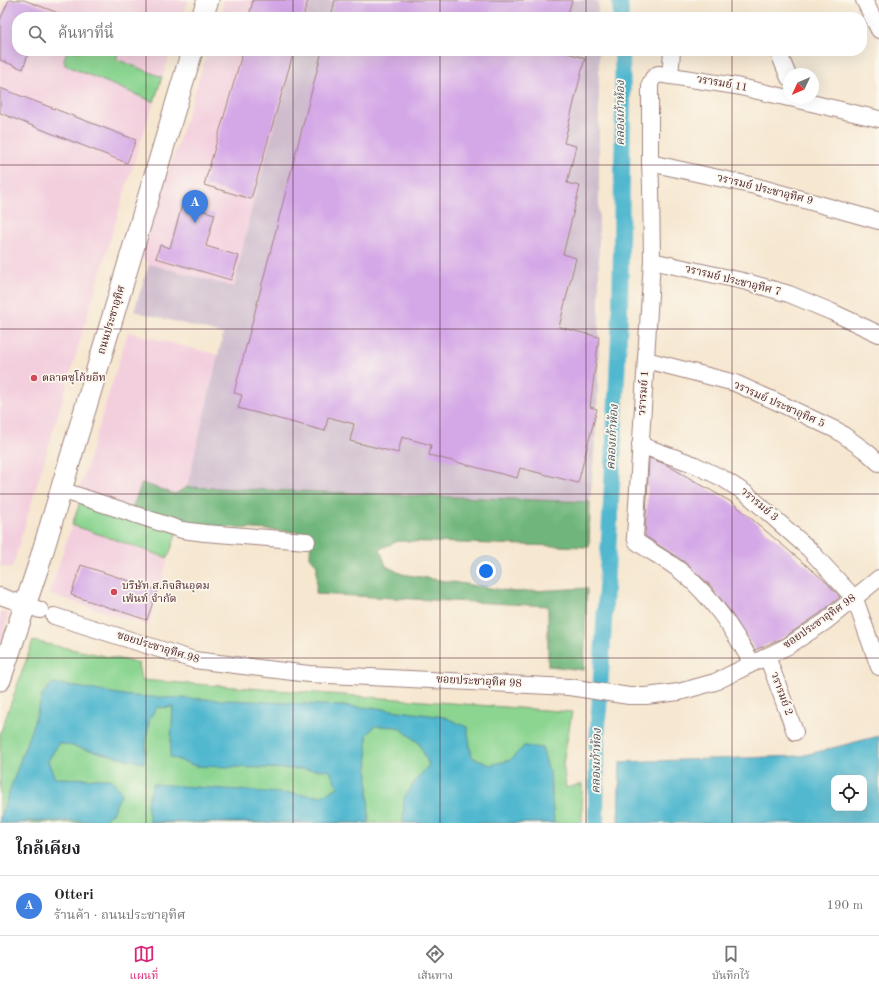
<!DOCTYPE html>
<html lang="th">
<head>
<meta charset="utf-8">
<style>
	body { margin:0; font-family:"Old Standard TT","Noto Serif Thai",serif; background:#f6f6f6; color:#202124 }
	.controls { position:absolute; right:12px; bottom:12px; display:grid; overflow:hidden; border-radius:8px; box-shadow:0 4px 16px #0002 }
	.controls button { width:36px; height:36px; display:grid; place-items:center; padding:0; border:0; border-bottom:1px solid #e0e0e0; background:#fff; color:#202124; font:20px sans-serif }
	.compass { position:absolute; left:783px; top:68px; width:36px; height:36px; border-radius:50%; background:#fff; box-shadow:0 4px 16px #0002; rotate:226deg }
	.you { position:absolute; left:486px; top:571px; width:14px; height:14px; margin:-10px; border:3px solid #fff; border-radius:50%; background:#1a73e8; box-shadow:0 0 0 6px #1a73e833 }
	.badge { display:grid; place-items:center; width:26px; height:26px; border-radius:50%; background:#db2777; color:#fff; font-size:13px; font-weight:700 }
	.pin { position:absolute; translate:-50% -33px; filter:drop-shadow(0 1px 2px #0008) }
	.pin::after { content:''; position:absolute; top:21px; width:14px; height:12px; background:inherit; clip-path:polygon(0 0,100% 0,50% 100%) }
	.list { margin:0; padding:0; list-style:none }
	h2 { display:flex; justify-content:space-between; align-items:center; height:52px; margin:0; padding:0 16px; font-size:17px }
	h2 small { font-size:13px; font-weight:400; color:#757577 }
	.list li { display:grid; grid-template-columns:26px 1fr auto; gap:12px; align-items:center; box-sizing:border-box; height:60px; padding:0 16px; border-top:1px solid #e0e0e0 }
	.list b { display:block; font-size:15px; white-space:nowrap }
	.list p { margin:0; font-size:13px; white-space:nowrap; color:#757577 }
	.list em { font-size:13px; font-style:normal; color:#757577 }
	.icon { flex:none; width:22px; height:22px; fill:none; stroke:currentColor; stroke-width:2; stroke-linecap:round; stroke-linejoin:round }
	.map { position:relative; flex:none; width:879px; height:823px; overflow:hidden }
	.search { position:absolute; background:#fff; box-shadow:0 4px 16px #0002; left:12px; right:12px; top:12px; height:44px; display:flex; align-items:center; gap:10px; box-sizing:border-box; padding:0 14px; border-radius:16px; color:#757577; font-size:15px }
	.sheet { height:112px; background:#fff }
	nav { display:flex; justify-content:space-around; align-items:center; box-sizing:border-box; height:56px; border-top:1px solid #e0e0e0; background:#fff; font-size:11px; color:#757577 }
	nav a { display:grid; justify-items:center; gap:2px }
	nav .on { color:#db2777 }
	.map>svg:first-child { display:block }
	.built { fill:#f3cfde }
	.industrial { fill:#cfbdce }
	.green { fill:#8bd591; stroke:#6a7a5e }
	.forest { fill:#70b67b; stroke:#5d6a53 }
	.water { fill:#51b8cf; stroke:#4e6c7d; fill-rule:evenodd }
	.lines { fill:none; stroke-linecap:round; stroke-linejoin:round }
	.canal { stroke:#51b8cf; stroke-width:16 }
	.building { fill:#d4a7e7 }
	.minor-casing { stroke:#a0837e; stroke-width:18 }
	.major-casing { stroke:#a0837e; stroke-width:23 }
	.minor { stroke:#fff; stroke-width:16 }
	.major { stroke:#fff; stroke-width:21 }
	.grid { fill:none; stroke:#4a1f2b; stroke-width:1; stroke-opacity:0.55 }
	.poi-dot { fill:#d1495b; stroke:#fbf7ec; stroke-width:1.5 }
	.labels { text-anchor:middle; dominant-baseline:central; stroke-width:3.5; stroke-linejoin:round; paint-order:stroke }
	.street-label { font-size:11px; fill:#4a1f2b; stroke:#fbf7ec }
	.poi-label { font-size:11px; fill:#4a1f2b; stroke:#fbf7ec; text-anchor:start }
	.water-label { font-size:12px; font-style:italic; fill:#4c5564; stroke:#fbf7ec }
</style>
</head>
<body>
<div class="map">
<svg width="879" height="823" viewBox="0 0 879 823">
	<rect width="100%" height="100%" fill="#fbf7ec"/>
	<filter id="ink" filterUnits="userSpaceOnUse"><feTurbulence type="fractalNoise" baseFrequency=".025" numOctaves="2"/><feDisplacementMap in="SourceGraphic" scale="8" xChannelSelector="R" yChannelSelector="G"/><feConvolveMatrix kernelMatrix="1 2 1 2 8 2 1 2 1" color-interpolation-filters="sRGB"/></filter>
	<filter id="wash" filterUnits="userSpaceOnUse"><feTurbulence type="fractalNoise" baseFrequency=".012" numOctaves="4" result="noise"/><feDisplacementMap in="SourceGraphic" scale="16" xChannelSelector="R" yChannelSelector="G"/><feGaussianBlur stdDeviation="0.9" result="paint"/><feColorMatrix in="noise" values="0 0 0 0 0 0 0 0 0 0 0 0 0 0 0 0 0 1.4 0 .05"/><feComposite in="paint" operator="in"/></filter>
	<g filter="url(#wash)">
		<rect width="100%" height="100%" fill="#f6e7d0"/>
		<g class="built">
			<path d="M6 0H188L182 17H17V51H171L129 177 12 568 0 566V14Z"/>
			<path d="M224 0H310L305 17H219Z"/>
			<path d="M208 51H295L254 198 234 288 149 264 141 257Z"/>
			<path d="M128 332 218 355 187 487 175 494 142 483 132 508 79 491Z"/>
			<path d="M72 525 168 558 149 626 49 594Z"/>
			<path d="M0 612 8 613 0 651Z"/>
		</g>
		<g class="industrial">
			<path d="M310 0H594L598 2V17H305Z"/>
			<path d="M295 51H599V336L597 419 590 502 187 487 223 334 134 311 149 264 234 287 254 198Z"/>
		</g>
		<g class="green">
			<path d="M67 51H119L116 59 162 77 154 102 65 65 64 59Z"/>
			<path d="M80 502 177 532 168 558 72 525Z"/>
			<path d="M33 641 138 663 141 680 572 712 563 763 566 788 582 784V823H0V734Z"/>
		</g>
		<path class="forest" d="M142 483 175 494 187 487 590 502 589 547 398 541 380 549 386 566 402 574 515 592 587 588 584 670 548 666V606L316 594 317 565 310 557 311 533 186 524 132 508Z"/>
		<g class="water">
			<path d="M53 683 130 696 251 701 377 708 444 717 467 727 472 757 490 765 510 760 524 746 542 748 550 774 554 823H403L404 798 416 780 429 765 419 743 398 727 375 726 367 735 369 823 150 822 147 803 153 784 322 796 338 787 329 770 196 766 170 757 173 707 156 708 149 720 144 763 59 743 48 761 55 778 111 779 122 793 112 813 103 821H25V823H0V818L37 713 43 693Z"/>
			<path d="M879 736V823H618L620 762 801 756ZM834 778H864V808H834Z"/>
		</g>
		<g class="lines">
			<g class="canal">
				<path d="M620 0 621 17"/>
				<path d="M596 823 597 745 612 484 620 314 623 105 622 51"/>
			</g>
		</g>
		<g id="blocks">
			<g class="building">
				<path d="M9 0H24L66 16 17 17V51H29L23 69 0 60V20Z"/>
				<path d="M253 0H308L303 17H249Z"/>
				<path d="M335 0H572L567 17H331Z"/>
				<path d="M243 51H294L251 199 204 185Z"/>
				<path d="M322 51H560L585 58 564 143 576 146 567 183 580 186 563 254 576 258 559 327 599 337 590 407 597 409 578 483 520 468 517 478 429 455 431 445 402 437 398 453 350 441 354 424 328 417 325 431 238 408 242 395 234 393Z"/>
				<path d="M0 88 136 140 127 163 0 113Z"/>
				<path d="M182 205 215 214 206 246 239 256 231 280 156 258 160 245 170 248Z"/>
				<path d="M649 458 665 464 733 503 826 582 840 597 819 614 783 638 755 650 729 610 711 586 683 561 645 536Z"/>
				<path d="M81 565 157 590 147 620 71 595Z"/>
			</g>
		</g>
	</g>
	<g filter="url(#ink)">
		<use href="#blocks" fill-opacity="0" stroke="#a0837e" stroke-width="1"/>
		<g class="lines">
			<g class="minor-casing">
				<g id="minor">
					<path d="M864 0 879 30"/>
					<path d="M778 51 789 78"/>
					<path d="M670 76 672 51"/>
					<path d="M790 98 879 119"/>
					<path d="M650 163 755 186 879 221"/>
					<path d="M652 261 747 282 789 294 832 312 879 334"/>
					<path d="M646 360 735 383 775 401 838 431 867 452 879 463"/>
					<path d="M640 445 693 464 722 478 747 494 809 549 855 599 879 667"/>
					<path d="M61 490 182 530 205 533 307 541"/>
					<path d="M0 596 40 610"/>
					<path d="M54 616 194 660 309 674 569 687 629 696H646L679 692 715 682 788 646 825 622 879 578"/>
					<path d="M767 656 795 732"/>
					<path d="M752 663C733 630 713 598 683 573 669 561 652 553 637 542L635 537 652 261 651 186 650 163V84L653 78 658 74 736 86 789 98"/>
				</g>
			</g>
			<g class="major-casing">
				<g id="major">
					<path d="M202 17 208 0"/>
					<path d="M0 680 39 564 192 51"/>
				</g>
			</g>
			<use href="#minor" class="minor"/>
			<use href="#major" class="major"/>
		</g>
	</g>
	<path class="grid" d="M146 0V17M293 0V17M440 0V17M586 0V17M732 0V17M146 51V823M293 51V823M440 51V823M586 51V823M732 51V823M0 165H879M0 329H879M0 494H879M0 658H879"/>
	<g class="poi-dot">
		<circle cx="34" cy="378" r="4"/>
		<circle cx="114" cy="592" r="4"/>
	</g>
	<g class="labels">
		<g class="street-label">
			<text transform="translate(722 84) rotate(10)">วรารมย์ 11</text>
			<text transform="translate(765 190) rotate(14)">วรารมย์ ประชาอุทิศ 9</text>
			<text transform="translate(733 281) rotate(14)">วรารมย์ ประชาอุทิศ 7</text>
			<text transform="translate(112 320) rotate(-73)">ถนนประชาอุทิศ</text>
			<text transform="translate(644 393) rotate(-86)">วรารมย์ 1</text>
			<text transform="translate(779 405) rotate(24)">วรารมย์ ประชาอุทิศ 5</text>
			<text transform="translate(759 505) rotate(40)">วรารมย์ 3</text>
			<text transform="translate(820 622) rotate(-35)">ซอยประชาอุทิศ 98</text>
			<text transform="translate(158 648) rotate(17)">ซอยประชาอุทิศ 98</text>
			<text transform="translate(479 682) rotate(3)">ซอยประชาอุทิศ 98</text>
			<text transform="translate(781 694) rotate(70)">วรารมย์ 2</text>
		</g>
		<g class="poi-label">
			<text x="42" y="378">ตลาดซุโก้ยอีท</text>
			<text x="122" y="586">บริษัท ส.กิจสินอุดม<tspan x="122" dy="13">เพ้นท์ จำกัด</tspan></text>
		</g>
		<g class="water-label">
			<text transform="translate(621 113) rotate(-90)">คลองเก้าห้อง</text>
			<text transform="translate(613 437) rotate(-87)">คลองเก้าห้อง</text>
			<text transform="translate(597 761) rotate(-89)">คลองเก้าห้อง</text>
		</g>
	</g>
</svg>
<div class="controls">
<button><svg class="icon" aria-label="locate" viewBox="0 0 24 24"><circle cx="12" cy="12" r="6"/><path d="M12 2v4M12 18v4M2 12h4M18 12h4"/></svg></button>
</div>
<svg class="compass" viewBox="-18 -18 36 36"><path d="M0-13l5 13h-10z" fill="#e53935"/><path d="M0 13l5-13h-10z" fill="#757577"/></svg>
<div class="you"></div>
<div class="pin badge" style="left:195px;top:223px;background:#3f7fe0">A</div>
<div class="search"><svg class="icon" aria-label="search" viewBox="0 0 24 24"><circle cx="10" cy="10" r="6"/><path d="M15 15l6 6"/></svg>ค้นหาที่นี่</div>
</div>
<section class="sheet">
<h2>ใกล้เคียง<small></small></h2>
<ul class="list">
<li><span class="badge" style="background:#3f7fe0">A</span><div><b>Otteri</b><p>ร้านค้า · ถนนประชาอุทิศ</p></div><em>190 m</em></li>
</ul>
</section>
<nav>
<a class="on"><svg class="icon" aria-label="map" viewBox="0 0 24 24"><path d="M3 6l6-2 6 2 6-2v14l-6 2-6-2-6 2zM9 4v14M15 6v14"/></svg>แผนที่</a>
<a><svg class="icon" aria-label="directions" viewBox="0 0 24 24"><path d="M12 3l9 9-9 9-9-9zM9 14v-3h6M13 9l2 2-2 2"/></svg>เส้นทาง</a>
<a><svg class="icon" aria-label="saved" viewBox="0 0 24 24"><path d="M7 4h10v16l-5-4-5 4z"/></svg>บันทึกไว้</a>
</nav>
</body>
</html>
